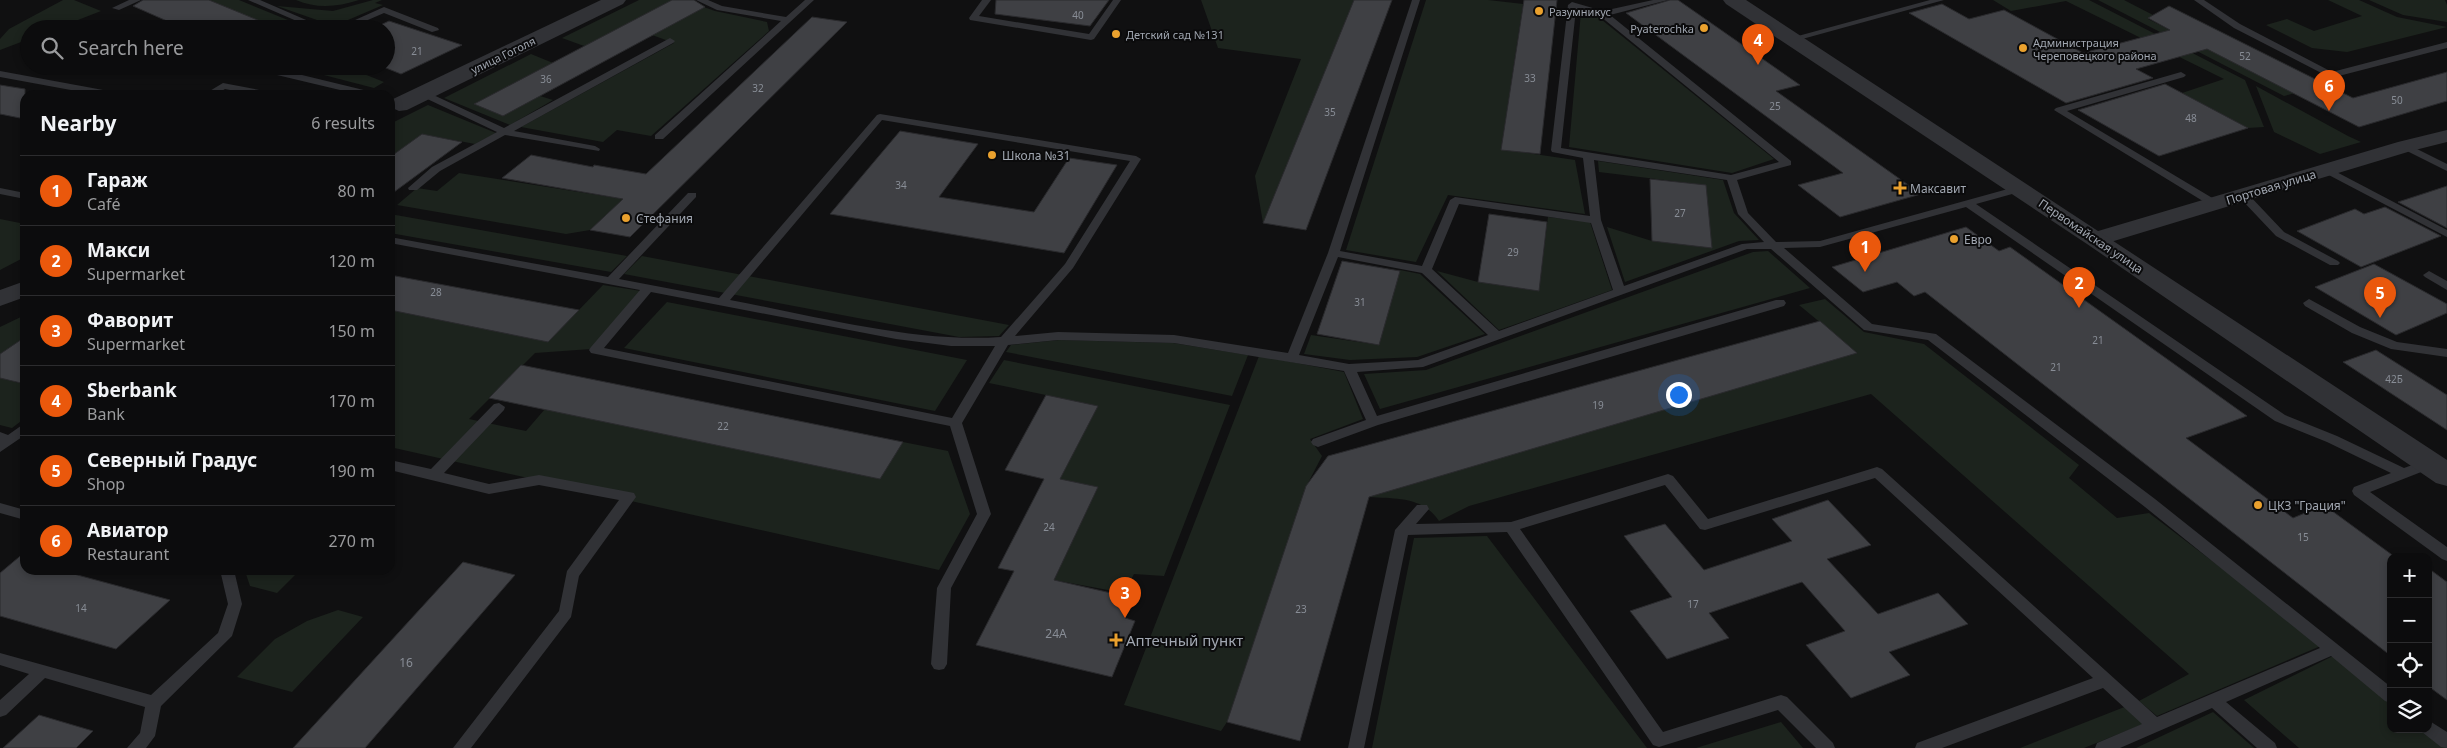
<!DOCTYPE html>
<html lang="en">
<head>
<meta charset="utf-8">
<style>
	body { margin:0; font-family:"Noto Sans",sans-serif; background:#151516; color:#f1f3f6 }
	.controls { position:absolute; right:15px; bottom:15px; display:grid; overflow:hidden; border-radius:10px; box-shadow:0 2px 8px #0003 }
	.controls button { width:45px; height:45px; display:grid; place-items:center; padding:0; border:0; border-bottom:1px solid #2c2c2e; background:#0c0c0d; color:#f1f3f6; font:25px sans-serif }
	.you { position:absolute; left:1678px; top:394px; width:18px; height:18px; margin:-12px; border:4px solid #fff; border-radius:50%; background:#1a73e8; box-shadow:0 0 0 8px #1a73e833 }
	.badge { display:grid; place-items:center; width:32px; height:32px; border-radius:50%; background:#ea580c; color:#fff; font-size:16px; font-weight:700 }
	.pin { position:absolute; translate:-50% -41px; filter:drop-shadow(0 1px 2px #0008) }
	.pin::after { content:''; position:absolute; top:26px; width:18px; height:15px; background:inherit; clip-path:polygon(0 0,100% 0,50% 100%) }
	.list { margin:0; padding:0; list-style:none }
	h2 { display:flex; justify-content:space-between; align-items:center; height:65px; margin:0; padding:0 20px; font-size:21px }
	h2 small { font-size:16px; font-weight:400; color:#9a9b9d }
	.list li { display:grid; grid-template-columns:32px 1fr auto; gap:15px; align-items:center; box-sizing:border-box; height:70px; padding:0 20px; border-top:1px solid #2c2c2e }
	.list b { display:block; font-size:19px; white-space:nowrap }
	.list p { margin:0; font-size:16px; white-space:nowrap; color:#9a9b9d }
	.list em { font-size:16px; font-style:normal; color:#9a9b9d }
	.icon { flex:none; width:28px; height:28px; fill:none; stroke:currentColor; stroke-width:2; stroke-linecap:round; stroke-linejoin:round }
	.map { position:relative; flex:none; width:2447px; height:748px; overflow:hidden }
	.search { position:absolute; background:#0c0c0d; box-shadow:0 2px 8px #0003; left:20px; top:20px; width:375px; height:55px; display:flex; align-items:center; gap:12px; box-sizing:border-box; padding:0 18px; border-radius:28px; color:#9a9b9d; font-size:19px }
	.panel { position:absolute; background:#0c0c0d; box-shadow:0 2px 8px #0003; left:20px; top:90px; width:375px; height:485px; border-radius:15px }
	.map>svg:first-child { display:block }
	.green { fill:#1c231d }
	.building { fill:#3f4044; stroke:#2a2a2d }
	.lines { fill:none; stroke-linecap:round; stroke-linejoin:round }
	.service { fill:#313236; fill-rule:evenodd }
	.minor { fill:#313236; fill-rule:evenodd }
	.tertiary { fill:#313236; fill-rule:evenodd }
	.poi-dot { fill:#eaa12e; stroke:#0b0b0c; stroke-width:2 }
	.labels { text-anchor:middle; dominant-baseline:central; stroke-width:4; stroke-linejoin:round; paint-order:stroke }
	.number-label { font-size:10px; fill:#888d96 }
	.far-poi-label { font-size:11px; fill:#a1a7b1; stroke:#0b0b0c; text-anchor:start }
	.far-street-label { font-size:11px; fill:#a1a7b1; stroke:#0b0b0c }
	.poi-label { font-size:12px; fill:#a1a7b1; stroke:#0b0b0c; text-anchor:start }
	.street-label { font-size:12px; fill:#a1a7b1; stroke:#0b0b0c }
	.near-number-label { font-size:12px; fill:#888d96 }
	.near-poi-label { font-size:15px; fill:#a1a7b1; stroke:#0b0b0c; text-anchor:start }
</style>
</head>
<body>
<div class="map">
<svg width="2447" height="748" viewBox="0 0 2447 748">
	<rect width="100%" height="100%" fill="#101011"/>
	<g class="green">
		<path d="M63 0H74L101 11 55 29H29V39L0 50V39L9 29Z"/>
		<path d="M209 0H239L310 29H277Z"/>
		<path d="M296 0H359C337 7 317 9 296 0Z"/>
		<path d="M373 0H382L375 3 383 5 334 26 277 6 333 11Z"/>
		<path d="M639 0H684L715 11 767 22 769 31 651 136 617 130 603 142 521 127 674 43 652 35 584 46 562 38Z"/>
		<path d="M1201 0H1354L1263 223 1255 176 1301 59 1218 48Z"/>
		<path d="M1426 0H1488L1523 4 1501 149 1575 160 1585 214 1448 195 1416 262 1346 250Z"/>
		<path d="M1993 0H2089L2245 80 2264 127 2248 128 2182 93 2224 79 2066 1 2011 11Z"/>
		<path d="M2098 0H2124L2153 15 2148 19 2295 93 2284 96Z"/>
		<path d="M2328 0H2359L2397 17 2447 27 2347 52 2312 48 2266 25 2287 19 2314 31 2362 16Z"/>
		<path d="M2369 0H2445L2447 5V22L2403 15Z"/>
		<path d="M1581 12 1597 16 1774 159 1732 173 1569 147Z"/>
		<path d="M531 54 553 63 474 104 503 116 540 96 553 100 510 125 444 98Z"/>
		<path d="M289 66H344L384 82 374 88Z"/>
		<path d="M2256 86 2348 136 2361 142 2320 154 2274 132Z"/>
		<path d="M428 105 496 133 475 144 422 134 390 157V124Z"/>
		<path d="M1598 161 1723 180 1734 213 1759 240 1739 241 1625 282 1607 227 1652 241 1711 248 1705 185 1599 172Z"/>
		<path d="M459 173 623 199 590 230 566 234 397 205 417 188 437 191Z"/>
		<path d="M390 214 627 256 611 272 390 233Z"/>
		<path d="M1548 217 1590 222 1612 290 1499 330 1437 271 1478 282 1539 291Z"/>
		<path d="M0 219 25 224V257L0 270Z"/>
		<path d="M1768 251 1810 288 1380 409 1364 374 1426 370 1753 252Z"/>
		<path d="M642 256 1009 325 999 336 959 337 624 274Z"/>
		<path d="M1400 270 1420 274 1485 334 1417 357 1350 360 1304 354 1311 335 1379 345Z"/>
		<path d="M603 285 641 291 591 349 535 353 469 419 526 431 545 409 880 478 903 442 948 451 970 514 939 570 390 447V310L548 342Z"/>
		<path d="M1825 299 1864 332 1924 344 2079 465 2069 478 2117 518 2149 513 2323 645 2157 716 2139 701 2189 674 1871 394 1469 506 1439 521C1422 496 1396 499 1369 497L1856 352 1799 305Z"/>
		<path d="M667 302 967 360 935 411 624 348Z"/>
		<path d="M25 315V337L0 354V327Z"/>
		<path d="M1059 340 1173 343 1248 355 1232 396 1006 352 1011 345Z"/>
		<path d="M1259 356 1344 372 1363 419 1310 439 1322 456 1307 485 1227 722 1221 731 1124 705Z"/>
		<path d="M1004 360 1230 405 1164 576 1134 574 1124 593 1054 580 1098 487 1060 479 1098 406 989 383Z"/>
		<path d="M0 378 23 384 25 382V418L12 428 0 425Z"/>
		<path d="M1487 536 1647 748H1372L1414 538Z"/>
		<path d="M274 570 295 575 277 593 250 586 245 571Z"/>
		<path d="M338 610 363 617 292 692 237 677 275 639 307 621Z"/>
		<path d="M2335 655 2391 701V729H2425L2447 748H2299L2244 700Z"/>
		<path d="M2127 706 2146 723 2084 748H2020Z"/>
		<path d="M2213 712 2254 748H2136Z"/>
		<path d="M1781 722 1803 748H1696Z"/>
	</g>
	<g class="building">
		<path d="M143 0H209L277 28 185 29 133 6Z"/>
		<path d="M672 0H694L705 7 503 116 474 104Z"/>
		<path d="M996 0H1109L1090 26 995 14Z"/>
		<path d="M1354 0H1392L1306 230 1263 223Z"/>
		<path d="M1524 0H1557L1540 154 1501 150Z"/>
		<path d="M1670 0H1678L1800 85 1776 91 1921 194 1840 217 1798 185 1843 173 1626 13Z"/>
		<path d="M1942 4 1969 19 2004 10 2083 53 2170 30 2148 18 2169 6 2353 98 2447 72V101L2359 127 2207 49 2136 69 2153 78 2066 103 1909 13Z"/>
		<path d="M812 17 847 22 630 237 590 230 623 199 502 178 531 155 593 167 594 165 646 174Z"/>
		<path d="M389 21 462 45 401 74 381 66H386V29H372Z"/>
		<path d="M2165 84 2182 93 2248 128 2159 156 2078 110Z"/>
		<path d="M0 85 25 89V119L0 114Z"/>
		<path d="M900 131 978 144 939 197 1034 212 1069 158 1117 165 1064 253 830 214Z"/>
		<path d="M422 134 462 142 390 195V157Z"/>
		<path d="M1650 179 1706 185 1712 248 1652 241Z"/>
		<path d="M2447 186V228L2398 202Z"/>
		<path d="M2385 207 2441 236 2361 267 2297 231 2355 209 2364 214Z"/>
		<path d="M1489 214 1547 222 1539 291 1478 282Z"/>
		<path d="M1966 227 1999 251 2010 247 2247 416 2186 438 2293 518 2324 505 2395 557H2391V656L1925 292 1914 296 1897 282 1863 292 1832 267Z"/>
		<path d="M1342 261 1400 271 1379 345 1317 334Z"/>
		<path d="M2374 264 2447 304V313L2396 335 2315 287Z"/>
		<path d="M390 275 579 310 548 342 390 310Z"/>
		<path d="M1820 321 1857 353 1369 497 1300 741 1227 722 1306 486 1328 456Z"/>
		<path d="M25 337V384L0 378V354Z"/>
		<path d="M2376 350 2447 395V430L2343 362Z"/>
		<path d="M521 365 903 442 880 479 489 398Z"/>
		<path d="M1046 395 1098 406 1060 479 1098 487 1054 580 1133 598 1125 618 1135 621 1112 677 976 645 1014 571 998 568 1044 479 1005 470Z"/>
		<path d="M1828 500 1871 545 1827 559 1878 614 1938 593 1968 624 1889 652 1910 675 1851 698 1806 645 1845 631 1802 582 1709 613 1729 638 1667 659 1630 611 1672 597 1624 536 1665 524 1704 570 1792 541 1772 519Z"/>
		<path d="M25 552V570H59L170 600 116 649 0 616V573Z"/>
		<path d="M463 562 515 575 365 748H293Z"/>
		<path d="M2428 568 2447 582V700L2428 686Z"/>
		<path d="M39 715 93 731 76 748H3Z"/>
	</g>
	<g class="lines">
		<g class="service">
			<path d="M129 0H141L119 10 112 8Z"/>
			<path d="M248 0H260L327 29H315Z"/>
			<path d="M696 0H708L722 6 786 17 805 0H814L663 139H655V135L781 21 717 10Z"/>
			<path d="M982 0H991L979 16 1089 34 1113 0H1121L1094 39 1091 40 970 20 969 18Z"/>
			<path d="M1412 0H1420L1340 251 1422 266 1450 200 1455 197 1590 216 1583 158 1552 152 1551 150 1568 5 1572 2 1603 11 1653 0H1668L1610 15 1791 161V165L1737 180 1748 213 1776 242 1820 241 2015 187H2023V191L1976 204 2285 415 2337 436 2404 468 2429 459 2434 461 2436 464 2434 467 2370 492 2447 547V561L2442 559 2354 495 2352 491 2354 487 2391 473 2327 442 2275 421 1966 207 1820 247 1784 248 1872 324 1936 334 2155 499 2391 687V703L2385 701 2331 656 2226 702 2275 743 2277 748H2257L2212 708 2120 748H2095L2097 743 2142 724 2103 688 1942 748H1915L1917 743 2093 678 1875 478 1705 530 1700 529 1665 485 1520 529 1663 732 1781 695 1787 697 1833 743 1835 748H1816L1778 710 1659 747 1653 745 1507 532 1408 535 1364 748H1348L1395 530 1417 505H1427L1429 509 1416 524 1511 522 1668 474 1673 476 1708 519 1877 467 1882 469 2157 717 2320 648 2145 507 1928 340 1864 330 1771 249H1747L1423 367 1357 372 1377 416 1776 300H1784L1786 303 1784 306 1378 425 1318 447 1313 445 1311 442 1313 439 1366 420 1344 371 1174 343 1058 340 1008 345 962 423 991 514 951 588 947 664 944 669 939 670 934 669 931 664 937 588 977 514 950 426 591 353 589 350 591 347 640 290 390 243V237L608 277 688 193H696V197L619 279 719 298 877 115 880 114 1136 156 1141 159 1073 268 1015 336 1058 332 1174 335 1288 353 1328 253ZM1576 9 1600 16 1779 162 1731 175 1561 148ZM882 120 1130 161 1065 264 1001 337C913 343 817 316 730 300ZM1594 160 1727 180 1738 214 1764 242 1742 244 1624 286 1601 220ZM1459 204 1591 223 1613 290 1499 331 1432 269ZM1338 257 1422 273 1488 335 1418 360 1349 364 1299 355ZM651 292 896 339 951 346H995L952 418 604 348Z"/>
			<path d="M1930 0H1944L1795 41 1787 39Z"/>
			<path d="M2194 0H2204L2240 24 2332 72 2447 42V48L2331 78 2234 28Z"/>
			<path d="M384 7 438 28 439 30 432 32 384 13 347 29H335Z"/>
			<path d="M670 38 675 41 673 43 514 131 595 146 600 149 599 151 505 135 440 171 417 190H409L408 188 432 167 497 132 421 96V92H427L504 128Z"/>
			<path d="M211 66H265L376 93 378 95H361L256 70 216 69Z"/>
			<path d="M0 71 114 92 119 95H98L0 77Z"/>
			<path d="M2181 72 2186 75 2184 77 2067 111 2219 202 2220 204 2219 206H2211L2054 110 2056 108Z"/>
			<path d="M223 83 270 92 275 95H255L225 89 215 95H203Z"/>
			<path d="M2405 143 2447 164V171L2401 148V144Z"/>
			<path d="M2327 167 2447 230V237L2323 172V168Z"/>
			<path d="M0 188 25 193V199L0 194Z"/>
			<path d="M2244 193 2248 194 2284 232 2338 261 2340 263 2338 265H2330L2276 236 2240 198 2239 196 2240 194Z"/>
			<path d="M2429 271 2447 281V290L2425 277 2423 275Z"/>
			<path d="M2309 299 2360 327 2397 342 2447 349V357L2391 349 2352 333 2305 306 2303 303Z"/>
			<path d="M499 403 505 407 504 410 444 473 489 484 539 475 629 492 634 493 636 497 579 576 571 617 471 748H453L559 611 567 571 619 500 539 485 489 494 390 470V460L431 469 494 404Z"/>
			<path d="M25 423V435L0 452V432L8 435Z"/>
			<path d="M0 503 25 510V520L0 513Z"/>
			<path d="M220 570H234L242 604 232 636 161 706 155 736 146 748H127L140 733 145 707 45 678 6 715 0 717V700L29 674 0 665V653L151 695 218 633 228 604Z"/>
			<path d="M2428 720 2447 732V748L2441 747 2422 732 2421 729H2428Z"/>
		</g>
		<g class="minor">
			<path d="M2447 130V142L2411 151 2104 244 2096 246 2088 244 2085 239 2088 234 2398 142Z"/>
			<path d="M25 281V297L0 306V290Z"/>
		</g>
		<g class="tertiary">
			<path d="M601 0H626L623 4 407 110 399 111 390 107 391 100Z"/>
			<path d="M1723 0H1746L2447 460V486L2436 483 2087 244 1726 4Z"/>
		</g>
	</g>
	<g class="poi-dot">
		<circle cx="1539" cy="11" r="5"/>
		<circle cx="1704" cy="28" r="5"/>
		<circle cx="1116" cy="34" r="5"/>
		<circle cx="2023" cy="48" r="5"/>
		<circle cx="992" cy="155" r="5"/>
		<path d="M1897.5 180.5h5v5h5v5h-5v5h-5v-5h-5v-5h5z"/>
		<circle cx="626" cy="218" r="5"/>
		<circle cx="1954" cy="239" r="5"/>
		<circle cx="2258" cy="505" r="5"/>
		<path d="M1113.5 632.5h5v5h5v5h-5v5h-5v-5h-5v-5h5z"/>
	</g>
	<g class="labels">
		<g class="number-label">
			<text x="1078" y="15">40</text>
			<text x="417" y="51">21</text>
			<text x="2245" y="56">52</text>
			<text x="1530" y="78">33</text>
			<text x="546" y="79">36</text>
			<text x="758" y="88">32</text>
			<text x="2397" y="100">50</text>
			<text x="1775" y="106">25</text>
			<text x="1330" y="112">35</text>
			<text x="2191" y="118">48</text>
			<text x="901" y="185">34</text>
			<text x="1680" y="213">27</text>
			<text x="1513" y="252">29</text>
			<text x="436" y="292">28</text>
			<text x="1360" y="302">31</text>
			<text x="2098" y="340">21</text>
			<text x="2056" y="367">21</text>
			<text x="2394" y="379">42Б</text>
			<text x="1598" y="405">19</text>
			<text x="723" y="426">22</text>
			<text x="1049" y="527">24</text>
			<text x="2303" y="537">15</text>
			<text x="1693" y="604">17</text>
			<text x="81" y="608">14</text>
			<text x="1301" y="609">23</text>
		</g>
		<g class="far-poi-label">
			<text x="1549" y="11">Разумникус</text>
			<text x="1694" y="28" text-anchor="end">Pyaterochka</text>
			<text x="1126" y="34">Детский сад №131</text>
			<text x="2033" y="42">Администрация<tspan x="2033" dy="13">Череповецкого района</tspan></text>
		</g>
		<g class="far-street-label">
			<text transform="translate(503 55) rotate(-26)">улица Гоголя</text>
		</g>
		<g class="poi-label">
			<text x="1002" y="155">Школа №31</text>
			<text x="1910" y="188">Максавит</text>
			<text x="636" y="218">Стефания</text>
			<text x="1964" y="239">Евро</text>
			<text x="2268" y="505">ЦКЗ "Грация"</text>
		</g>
		<g class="street-label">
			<text transform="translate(2271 187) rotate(-17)">Портовая улица</text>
			<text transform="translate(2091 236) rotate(34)">Первомайская улица</text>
		</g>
		<g class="near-number-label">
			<text x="1056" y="633">24А</text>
			<text x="406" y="662">16</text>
		</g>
		<g class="near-poi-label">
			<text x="1126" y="640">Аптечный пункт</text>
		</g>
	</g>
</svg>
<div class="controls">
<button>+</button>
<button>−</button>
<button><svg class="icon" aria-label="locate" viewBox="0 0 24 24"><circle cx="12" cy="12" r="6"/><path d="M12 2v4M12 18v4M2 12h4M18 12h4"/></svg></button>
<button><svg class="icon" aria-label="layers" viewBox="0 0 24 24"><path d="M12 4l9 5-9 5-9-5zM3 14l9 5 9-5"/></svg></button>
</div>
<div class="you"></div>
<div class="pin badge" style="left:1865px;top:272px">1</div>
<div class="pin badge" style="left:2079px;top:308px">2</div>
<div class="pin badge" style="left:1125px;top:618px">3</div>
<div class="pin badge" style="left:1758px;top:65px">4</div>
<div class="pin badge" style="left:2380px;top:318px">5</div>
<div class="pin badge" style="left:2329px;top:111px">6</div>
<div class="search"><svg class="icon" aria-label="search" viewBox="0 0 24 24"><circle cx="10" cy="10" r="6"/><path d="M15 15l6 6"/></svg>Search here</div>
<section class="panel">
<h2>Nearby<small>6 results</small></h2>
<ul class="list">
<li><span class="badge">1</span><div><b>Гараж</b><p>Café</p></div><em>80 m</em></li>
<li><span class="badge">2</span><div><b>Макси</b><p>Supermarket</p></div><em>120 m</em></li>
<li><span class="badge">3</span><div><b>Фаворит</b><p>Supermarket</p></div><em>150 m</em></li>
<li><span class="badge">4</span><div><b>Sberbank</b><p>Bank</p></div><em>170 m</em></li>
<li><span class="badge">5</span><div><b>Северный Градус</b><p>Shop</p></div><em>190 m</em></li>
<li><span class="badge">6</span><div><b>Авиатор</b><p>Restaurant</p></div><em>270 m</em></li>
</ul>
</section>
</div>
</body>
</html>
